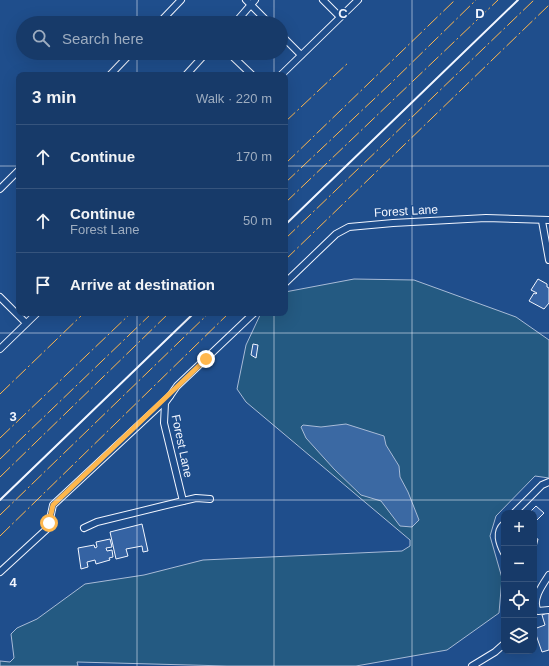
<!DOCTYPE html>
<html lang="en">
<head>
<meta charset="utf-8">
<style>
	body { margin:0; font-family:Arial,sans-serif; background:#244571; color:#f1f3f6 }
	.controls { position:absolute; right:12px; bottom:12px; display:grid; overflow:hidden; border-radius:8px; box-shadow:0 4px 16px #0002 }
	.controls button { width:36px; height:36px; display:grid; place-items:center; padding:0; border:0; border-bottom:1px solid #36547d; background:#173a69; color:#f1f3f6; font:20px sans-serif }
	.stop { position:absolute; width:12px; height:12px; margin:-9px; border:3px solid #ffb74d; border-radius:50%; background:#fff }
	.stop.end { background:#ffb74d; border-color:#fff; box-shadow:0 1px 4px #0008 }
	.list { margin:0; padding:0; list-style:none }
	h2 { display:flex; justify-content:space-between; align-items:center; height:52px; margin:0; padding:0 16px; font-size:17px }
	h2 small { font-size:13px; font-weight:400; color:#9eadc0 }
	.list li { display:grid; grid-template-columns:26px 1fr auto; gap:12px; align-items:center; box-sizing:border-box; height:64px; padding:0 16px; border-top:1px solid #36547d }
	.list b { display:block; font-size:15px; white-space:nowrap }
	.list p { margin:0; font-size:13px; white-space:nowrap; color:#9eadc0 }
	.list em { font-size:13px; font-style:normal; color:#9eadc0 }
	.icon { flex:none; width:22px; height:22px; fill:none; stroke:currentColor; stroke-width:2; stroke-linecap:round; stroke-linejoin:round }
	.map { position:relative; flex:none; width:549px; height:666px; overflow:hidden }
	.search { position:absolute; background:#173a69; box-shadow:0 4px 16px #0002; left:16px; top:16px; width:272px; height:44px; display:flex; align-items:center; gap:10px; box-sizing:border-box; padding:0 14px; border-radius:22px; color:#9eadc0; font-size:15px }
	.panel { position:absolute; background:#173a69; box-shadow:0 4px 16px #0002; left:16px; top:72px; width:272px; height:244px; border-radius:8px }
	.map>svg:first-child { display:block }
	.green { fill:#245a82; stroke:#a8bbd7 }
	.water { fill:#3b69a3; stroke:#a8bbd7 }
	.building { fill:#3563a3; stroke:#f2f6ff }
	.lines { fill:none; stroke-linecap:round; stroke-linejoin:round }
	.minor-casing { stroke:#f2f6ff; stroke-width:8 }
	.minor { stroke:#1f4e8c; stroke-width:6 }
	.wall { stroke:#f2f6ff; stroke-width:2 }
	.power { stroke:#ffb74d; stroke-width:1; stroke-dasharray:14 3 2 3; stroke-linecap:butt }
	.route { stroke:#ffb74d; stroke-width:5 }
	.grid { fill:none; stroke:#f2f6ff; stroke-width:1; stroke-opacity:0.55 }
	.labels { text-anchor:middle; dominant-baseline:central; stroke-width:3; stroke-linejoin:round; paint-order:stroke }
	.street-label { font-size:12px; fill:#f2f6ff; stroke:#1f4e8c }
	.grid-label { font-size:13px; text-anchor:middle; font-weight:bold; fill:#f2f6ff; stroke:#1f4e8c; stroke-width:3; stroke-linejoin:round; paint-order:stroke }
</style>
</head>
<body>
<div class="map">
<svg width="549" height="666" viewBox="0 0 549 666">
	<rect width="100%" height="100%" fill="#1f4e8c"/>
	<path class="green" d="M354 279 414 280 516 317 549 340V478L535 476 496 516 490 536 502 578 499 613 447 650 356 666H227L77 662 78 666H0V661L10 662 14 658 11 634 17 628 37 619 85 584 144 575 203 560 402 551 410 546V540L246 402 237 389 246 345 261 313H285V292Z"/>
	<path class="water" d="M346 424 384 436 386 445 399 466 400 477 408 492 419 520 412 527 400 526 381 501 361 495 334 469 306 438 301 427 303 425 321 427Z"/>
	<g class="building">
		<path d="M538 279 547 284V287L549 288V303L544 309 529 301 534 293 536 294 537 293 531 290Z"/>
		<path d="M253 344 258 345 256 358 251 355Z"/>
		<path d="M536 506 544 513 535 522 534 513H529Z"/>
		<path d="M142 524 148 551 143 552 142 546 126 549 128 556 116 559 110 532Z"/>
		<path d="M534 538 538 539 534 555Z"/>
		<path d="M110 539 112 547 106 548 107 551 112 550 113 557 109 558 110 560 96 564 95 560 87 562 88 567 81 569 78 548 94 545 95 548 97 547 96 542Z"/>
		<path d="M549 612V650L542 652 534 629 545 625 542 615Z"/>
	</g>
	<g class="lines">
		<g class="minor-casing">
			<g id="minor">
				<path d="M246 0 269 23"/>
				<path d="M323 0 340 17"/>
				<path d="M159 23 181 0"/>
				<path d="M235 23 255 0"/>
				<path d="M281 35 301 55"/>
				<path d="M229 53 252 75"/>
				<path d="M110 75 131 53"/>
				<path d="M186 75 206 53"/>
				<path d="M281 75 358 0"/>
				<path d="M0 189 19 170"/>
				<path d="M542 221 549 260"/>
				<path d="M285 283 336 234 349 227 393 223 486 218 549 220"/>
				<path d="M0 297 26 323"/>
				<path d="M0 349 37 313"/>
				<path d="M183 501 164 423 165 403 177 386 254 313"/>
				<path d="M514 513 542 485 549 482"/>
				<path d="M504 524C495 532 499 543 504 553"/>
				<path d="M84 528 97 522 183 501 196 498 210 499"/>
				<path d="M0 572 48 528 53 505 170 396"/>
				<path d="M549 575C543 584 531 600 538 611L549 610"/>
				<path d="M472 666 495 652 504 644"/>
			</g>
		</g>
		<use href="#minor" class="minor"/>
		<g class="wall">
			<path d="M285 225 518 0"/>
			<path d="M0 500 194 313"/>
		</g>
		<g class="power">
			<path d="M285 122 349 62"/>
			<path d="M285 164 455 0"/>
			<path d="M285 183 390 84 476 0"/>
			<path d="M285 203 498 0"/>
			<path d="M285 239 534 0"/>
			<path d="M285 260 549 5"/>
			<path d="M0 394 84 313"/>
			<path d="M0 438 131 313"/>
			<path d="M0 459 152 313"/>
			<path d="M0 477 169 313"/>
			<path d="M0 515 209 313"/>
			<path d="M0 536 229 313"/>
		</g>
	</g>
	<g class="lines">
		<path class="route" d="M49 523 53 505 206 359"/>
	</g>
	<path class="grid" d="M137 0V23M274 0V23M412 0V666M137 53V75M274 53V75M0 166H19M285 166H549M137 313V666M274 313V666M0 333H549M0 500H549"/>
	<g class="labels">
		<g class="street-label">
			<text transform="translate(406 211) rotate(-3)">Forest Lane</text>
			<text transform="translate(182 446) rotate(78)">Forest Lane</text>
		</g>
	</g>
	<g class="grid-label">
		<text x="343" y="18">C</text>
		<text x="480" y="18">D</text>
		<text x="13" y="421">3</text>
		<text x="13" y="587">4</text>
	</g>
</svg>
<div class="controls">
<button>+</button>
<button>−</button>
<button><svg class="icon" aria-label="locate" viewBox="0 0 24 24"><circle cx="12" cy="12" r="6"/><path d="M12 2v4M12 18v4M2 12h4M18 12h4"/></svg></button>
<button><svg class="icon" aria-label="layers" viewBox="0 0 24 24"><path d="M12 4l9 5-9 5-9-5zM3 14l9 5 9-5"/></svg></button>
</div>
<div class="stop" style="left:49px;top:523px"></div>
<div class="stop end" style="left:206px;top:359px"></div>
<div class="search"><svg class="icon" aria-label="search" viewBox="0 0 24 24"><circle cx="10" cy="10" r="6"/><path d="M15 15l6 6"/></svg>Search here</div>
<section class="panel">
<h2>3 min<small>Walk · 220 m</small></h2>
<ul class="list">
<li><svg class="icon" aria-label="ahead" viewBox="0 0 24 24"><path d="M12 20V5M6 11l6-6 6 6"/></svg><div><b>Continue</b></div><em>170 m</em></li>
<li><svg class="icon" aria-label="ahead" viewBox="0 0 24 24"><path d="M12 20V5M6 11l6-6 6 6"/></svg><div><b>Continue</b><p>Forest Lane</p></div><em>50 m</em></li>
<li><svg class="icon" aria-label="arrive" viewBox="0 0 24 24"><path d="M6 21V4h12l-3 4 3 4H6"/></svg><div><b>Arrive at destination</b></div></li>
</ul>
</section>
</div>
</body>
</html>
